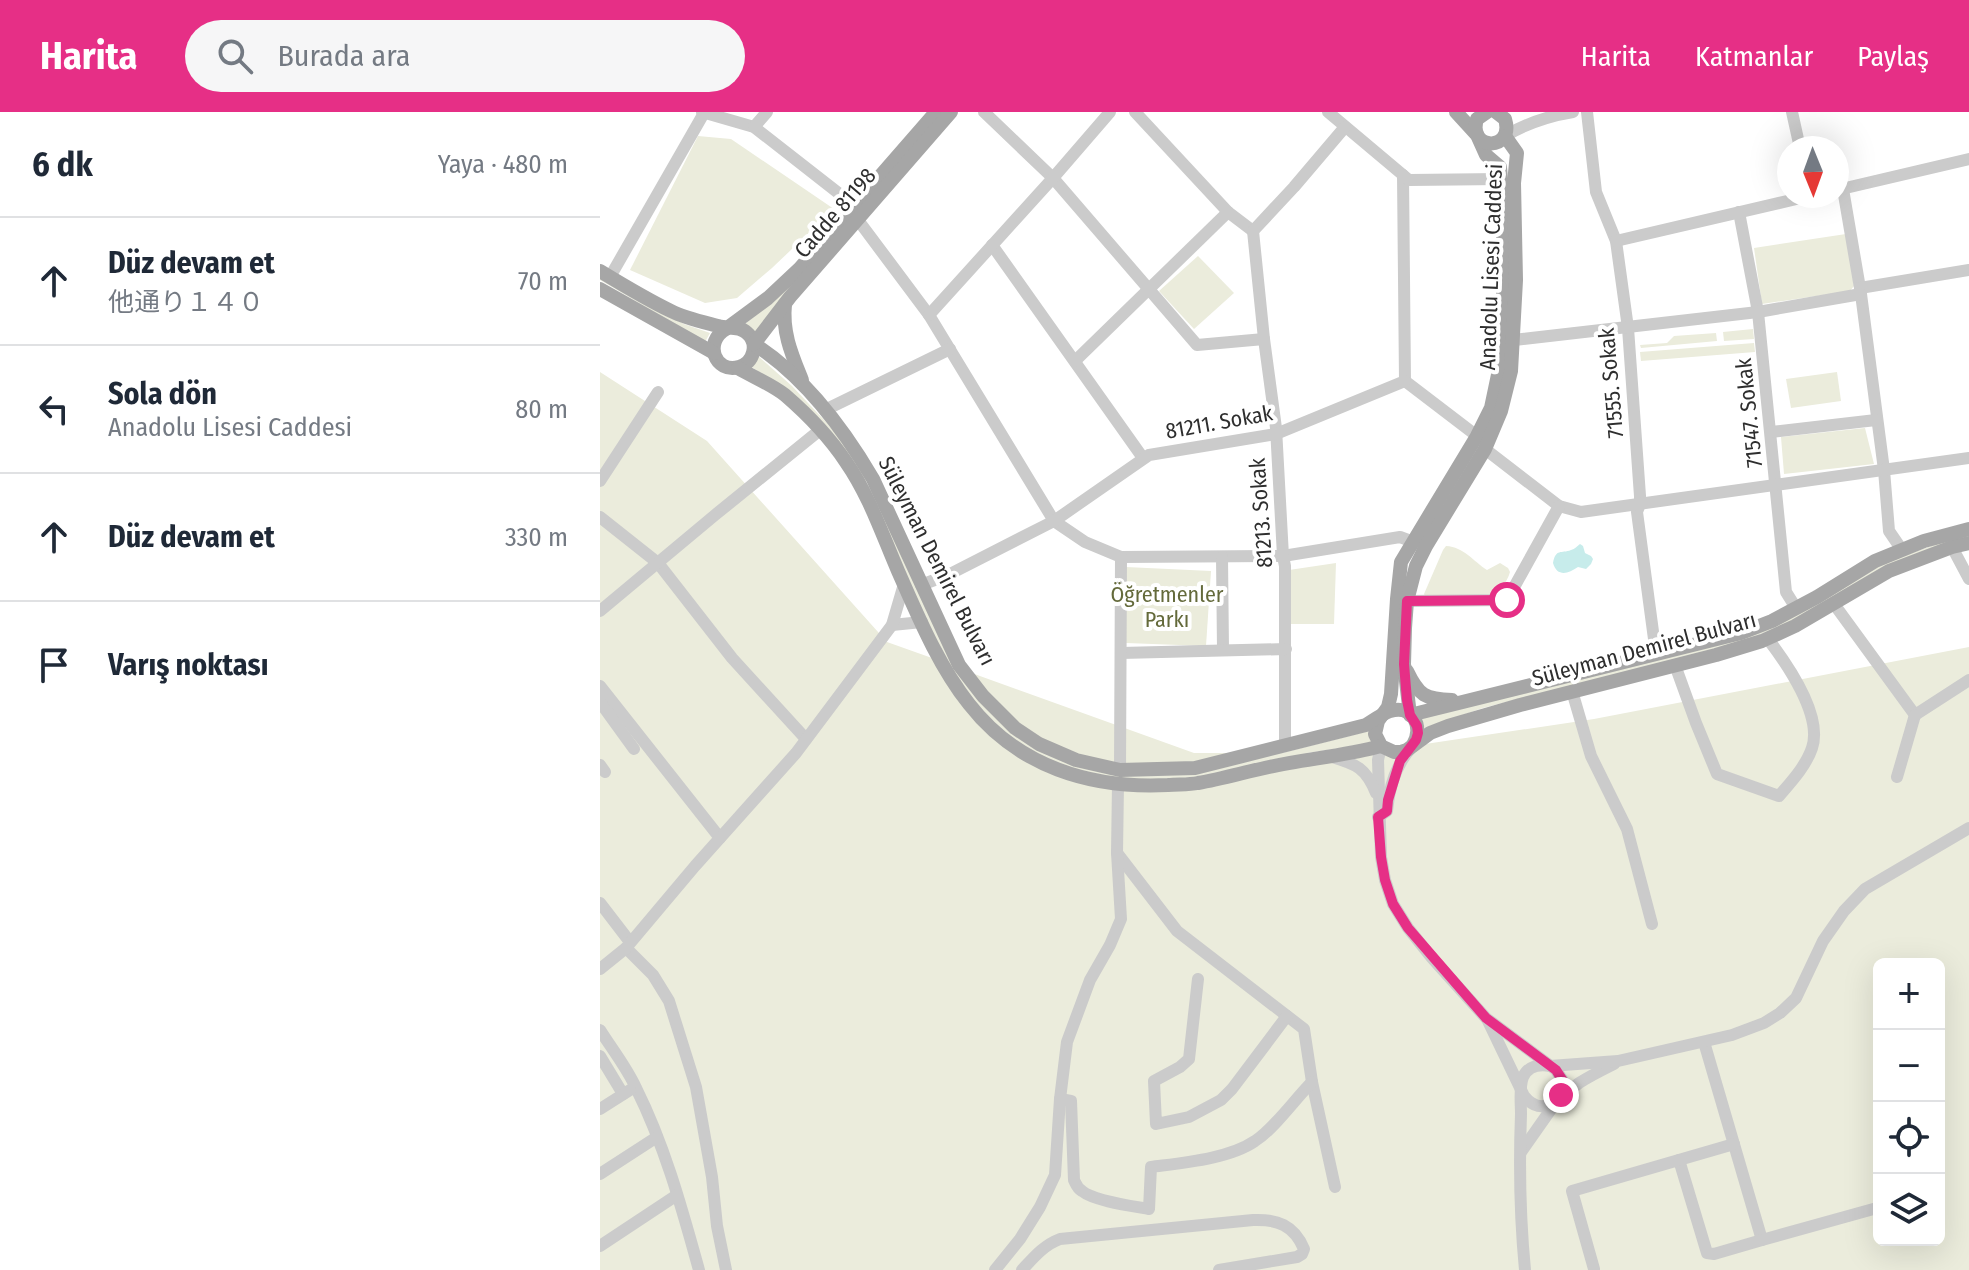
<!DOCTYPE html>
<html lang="tr">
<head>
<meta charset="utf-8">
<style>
	body { margin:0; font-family:"Fira Sans Condensed","Noto Sans SC","Noto Sans JP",sans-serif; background:#f6f6f7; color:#1f2937 }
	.controls { position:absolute; right:24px; bottom:24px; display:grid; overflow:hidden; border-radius:12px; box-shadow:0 8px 32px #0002 }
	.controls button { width:72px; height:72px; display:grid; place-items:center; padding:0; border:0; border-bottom:2px solid #e0e1e3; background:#fff; color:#1f2937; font:40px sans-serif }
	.compass { position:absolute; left:1177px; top:24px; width:72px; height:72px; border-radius:50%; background:#fff; box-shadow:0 8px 32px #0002; rotate:179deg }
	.stop { position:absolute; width:24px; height:24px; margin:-18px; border:6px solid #e62f86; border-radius:50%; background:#fff }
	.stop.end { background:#e62f86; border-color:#fff; box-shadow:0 2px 8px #0008 }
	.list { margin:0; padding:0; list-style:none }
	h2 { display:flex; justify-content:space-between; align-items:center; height:104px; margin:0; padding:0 32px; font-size:34px }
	h2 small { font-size:26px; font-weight:400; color:#747a83 }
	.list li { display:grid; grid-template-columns:52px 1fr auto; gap:24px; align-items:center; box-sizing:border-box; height:128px; padding:0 32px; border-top:2px solid #e0e1e3 }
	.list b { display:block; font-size:30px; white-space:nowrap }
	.list p { margin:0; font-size:26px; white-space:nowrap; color:#747a83 }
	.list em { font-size:26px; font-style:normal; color:#747a83 }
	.icon { flex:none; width:44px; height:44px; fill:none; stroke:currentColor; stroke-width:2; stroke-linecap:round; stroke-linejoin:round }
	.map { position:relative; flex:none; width:1369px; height:1158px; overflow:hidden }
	header { display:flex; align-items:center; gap:48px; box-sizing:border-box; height:112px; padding:0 40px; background:#e62f86; color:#fff }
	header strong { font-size:38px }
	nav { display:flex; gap:44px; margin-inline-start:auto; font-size:28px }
	.search { width:560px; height:72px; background:#f6f6f7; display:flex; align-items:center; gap:20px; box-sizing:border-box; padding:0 28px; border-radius:44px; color:#747a83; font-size:30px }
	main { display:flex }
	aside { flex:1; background:#fff }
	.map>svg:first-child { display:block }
	.green { fill:#ebecdc; fill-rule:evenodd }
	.water { fill:#c7eceb }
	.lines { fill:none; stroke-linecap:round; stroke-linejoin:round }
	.minor { stroke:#cbcbcb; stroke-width:12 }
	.major { stroke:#a6a6a6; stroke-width:14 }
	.route { stroke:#e62f86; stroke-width:10 }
	.labels { text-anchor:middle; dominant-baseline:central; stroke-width:8; stroke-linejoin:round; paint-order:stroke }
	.street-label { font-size:22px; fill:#2e2e2e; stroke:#fff }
	.park-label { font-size:22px; fill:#646a3b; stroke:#fff }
</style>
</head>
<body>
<header>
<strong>Harita</strong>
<div class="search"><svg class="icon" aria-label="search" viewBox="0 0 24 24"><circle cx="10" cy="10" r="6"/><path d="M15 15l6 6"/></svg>Burada ara</div>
<nav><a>Harita</a><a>Katmanlar</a><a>Paylaş</a></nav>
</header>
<main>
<aside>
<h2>6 dk<small>Yaya · 480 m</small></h2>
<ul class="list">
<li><svg class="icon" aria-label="ahead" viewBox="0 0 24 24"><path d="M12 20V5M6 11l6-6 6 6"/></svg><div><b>Düz devam et</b><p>他通り１４０</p></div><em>70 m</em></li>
<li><svg class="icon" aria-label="left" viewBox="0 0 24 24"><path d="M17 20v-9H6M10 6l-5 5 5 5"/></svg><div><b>Sola dön</b><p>Anadolu Lisesi Caddesi</p></div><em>80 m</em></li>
<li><svg class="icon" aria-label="ahead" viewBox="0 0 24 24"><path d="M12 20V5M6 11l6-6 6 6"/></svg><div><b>Düz devam et</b></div><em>330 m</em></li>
<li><svg class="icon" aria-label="arrive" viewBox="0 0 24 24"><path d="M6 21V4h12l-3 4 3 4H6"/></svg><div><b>Varış noktası</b></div></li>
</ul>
</aside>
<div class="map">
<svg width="1369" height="1158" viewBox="0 0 1369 1158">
	<rect width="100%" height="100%" fill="#fff"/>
	<g class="green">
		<path d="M98 24 131 27 234 97 172 156 137 186 105 191 30 158Z"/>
		<path d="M1246 122 1254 174 1250 179 1162 192 1154 136Z"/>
		<path d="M221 138 156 220 144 213 192 170Z"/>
		<path d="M598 144 634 181 594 217 559 179Z"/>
		<path d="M0 164 84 212 110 221 105 230 0 168Z"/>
		<path d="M1153 217 1154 227 1124 229 1123 220Z"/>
		<path d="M1116 221 1117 229 1041 236 1040 233 1067 231 1074 224Z"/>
		<path d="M1154 231 1155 240 1041 249 1040 240Z"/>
		<path d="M158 244 192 274 226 310 253 342 355 555 594 641H682L773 618V631L707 641 758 642 994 607 1369 535V1158H0V260L107 329 287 530 346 551 265 374 188 279 150 254ZM1279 852H1339V1128H1279Z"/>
		<path d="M1237 260 1241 289 1191 296 1186 267Z"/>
		<path d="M1265 316 1274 352 1184 362 1181 325Z"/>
		<path d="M1369 423 1203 505 1151 526 1112 538 883 596 824 616 822 605 1111 534 1284 451 1348 428Z"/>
		<path d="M846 434C864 435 873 449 887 458L900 451 908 456 910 460C907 471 899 480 889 486H826L824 482 843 438Z"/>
		<path d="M736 451 734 512H690L689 458Z"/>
		<path d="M526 455 611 459 606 534 526 531Z"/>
	</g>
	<path class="water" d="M980 432 983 434 985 441 991 444 993 447 991 452 986 457 978 455C968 462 957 465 953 451 956 436 961 442 971 438 975 437 977 434 980 432Z"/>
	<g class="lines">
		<g class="minor">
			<path d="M102 0 154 15 255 94"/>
			<path d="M384 0 453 66 597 233 664 227"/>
			<path d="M535 0 628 100 653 119"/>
			<path d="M728 0 803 63 805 269 877 324"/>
			<path d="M987 0 996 80 1016 129 1028 216 1040 384V392L1037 400 1056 542"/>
			<path d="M1192 0 1200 36"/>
			<path d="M154 15 167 0"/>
			<path d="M905 24C927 11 948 4 973 0"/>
			<path d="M803 63 809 68 901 67"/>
			<path d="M1243 77 1261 182 1284 358 1289 419 1302 438"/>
			<path d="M1237 78 1369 47"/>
			<path d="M1139 100 1158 200 1186 480 1196 496"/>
			<path d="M258 108 329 203 454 409 485 430 521 445 683 444 800 425 819 432"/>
			<path d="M653 119 664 227 676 316 683 444 685 454V633"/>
			<path d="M653 119 694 75 745 15"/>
			<path d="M1016 129 1209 84"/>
			<path d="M392 133 543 346"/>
			<path d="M10 165 104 1"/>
			<path d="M1260 176 1369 158"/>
			<path d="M329 203 453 66 510 0"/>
			<path d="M914 228 1158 200 1261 182"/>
			<path d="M475 249 628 100"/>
			<path d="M225 298 350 237"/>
			<path d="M1171 320 1276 308"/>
			<path d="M885 337 959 394 981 400 1369 346"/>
			<path d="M0 369 58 280"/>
			<path d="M0 405 58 451 132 546 206 627"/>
			<path d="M1352 435 1369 467"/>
			<path d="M622 445 623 538"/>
			<path d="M321 473 348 463 454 409 549 343 676 322 805 269"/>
			<path d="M807 489 907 488 959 394"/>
			<path d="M1234 492 1315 603 1369 568"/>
			<path d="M0 499 115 403 220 318"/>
			<path d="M292 513 322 510"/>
			<path d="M521 541 686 537"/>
			<path d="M1075 553 1096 611 1117 662 1179 684C1191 670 1206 654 1212 636 1223 604 1187 552 1168 527"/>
			<path d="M0 574 120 726"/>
			<path d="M972 579 991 644 1027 717 1052 812"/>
			<path d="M0 590 34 637"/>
			<path d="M781 634 778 648 781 745 785 768 793 792 808 816 832 846 886 906 956 958 963 969 961 983 921 1040"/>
			<path d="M732 645C756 652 766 656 776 681"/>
			<path d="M0 653 5 660"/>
			<path d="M520 658 521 445"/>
			<path d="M1297 665 1315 603"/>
			<path d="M778 705 787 699C789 676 796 652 812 635"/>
			<path d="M517 741 577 819 704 917 712 970 735 1075"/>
			<path d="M0 791 30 830"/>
			<path d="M26 836 53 863 69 889 96 975 112 1065 117 1114 126 1158"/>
			<path d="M0 857 26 836 95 754 196 641 292 513 304 472"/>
			<path d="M598 867 589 947 580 955 554 969 556 1012 589 1005 621 988 632 977 687 904"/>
			<path d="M888 909 924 984C943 1008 962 984 979 971 990 964 1002 958 1014 952"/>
			<path d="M0 918C12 937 27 956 36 976 65 1034 82 1097 99 1158"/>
			<path d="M1104 930 1162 1128 1277 1096"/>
			<path d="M0 944 23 982"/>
			<path d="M460 987 471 989 474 1068C476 1072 477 1076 482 1079 494 1089 532 1094 549 1097L551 1055C581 1051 629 1047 655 1029 674 1017 695 987 712 970"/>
			<path d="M0 997 30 978"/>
			<path d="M1079 1048 1107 1141 1114 1142 1162 1128"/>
			<path d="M0 1062 57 1025"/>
			<path d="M0 1134 77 1083"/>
			<path d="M994 1157 972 1079 1134 1032"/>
			<path d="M395 1158 420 1127 440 1095 455 1063 460 987 467 930 490 868 510 833 521 807 517 741 518 672"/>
			<path d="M422 1158C434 1145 444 1133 460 1127L653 1108C677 1107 694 1113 704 1137L702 1142 697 1145 619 1158"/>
			<path d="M925 1158C920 1106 919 1054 921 1002 921 991 919 975 923 965 928 954 939 952 950 954L1018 949 1132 923 1164 911 1180 901 1196 886 1223 829 1244 799 1265 777 1369 716"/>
		</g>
		<g class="major">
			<path d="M856 0 877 23 886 43 900 55 903 91V200L899 258 891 296 877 324 801 450 797 487 791 582 788 595 778 609 775 622 781 634 794 640H801L807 638 830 621 848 614 920 593 1116 543 1162 529 1195 514 1289 459 1352 435 1369 431"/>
			<path d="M887 0 877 7C867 39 915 40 905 7L896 0"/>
			<path d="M0 159C23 173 46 187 71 199 85 206 103 210 118 214 128 217 139 213 147 221 159 231 154 251 139 255 115 262 103 230 126 217L168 186 200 156 336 0"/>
			<path d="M0 177 114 241"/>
			<path d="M185 192C182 221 192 243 202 268"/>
			<path d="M154 232C204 264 243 316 273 367L359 553 383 584 415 616 439 632 476 648 520 658 595 656 766 613C774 608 782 602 790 599 813 592 824 615 813 633"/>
			<path d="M154 232 190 185 351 0"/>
			<path d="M138 256C153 265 171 272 185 283 207 302 230 326 246 350 269 383 282 422 298 459 318 504 338 553 369 592 418 655 491 677 568 673 578 672 588 673 598 671 622 667 645 660 669 655 706 647 744 644 781 634"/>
			<path d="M807 559C819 584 825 587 852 588"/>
			<path d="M810 603 804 552 805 516 807 489 816 454 826 434 885 337 901 299 911 259 916 168 914 71 917 41 905 24"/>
			<path d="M810 603 1141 521 1172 509 1217 485 1275 449 1324 429 1369 417"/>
		</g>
	</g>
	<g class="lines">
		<path class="route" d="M907 488 807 489 804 552 807 588 810 603 817 614 818 621 816 628 800 649 788 688 787 699 778 705 781 745 785 768 793 792 808 816 886 906 956 958 963 969 961 983"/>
	</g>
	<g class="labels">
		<g class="street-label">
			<text transform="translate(235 101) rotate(-49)">Cadde 81198</text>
			<text transform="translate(891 155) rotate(-88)">Anadolu Lisesi Caddesi</text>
			<text transform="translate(1011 271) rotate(-95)">71555. Sokak</text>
			<text transform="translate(1149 301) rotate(-96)">71547. Sokak</text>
			<text transform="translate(619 310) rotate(-10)">81211. Sokak</text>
			<text transform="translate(661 401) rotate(-94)">81213. Sokak</text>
			<text transform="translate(337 449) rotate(63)">Süleyman Demirel Bulvarı</text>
			<text transform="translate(1044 537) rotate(-15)">Süleyman Demirel Bulvarı</text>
		</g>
		<g class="park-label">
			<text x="567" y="482">Öğretmenler<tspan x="567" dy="25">Parkı</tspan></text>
		</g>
	</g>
</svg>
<div class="controls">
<button>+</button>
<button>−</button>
<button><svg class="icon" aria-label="locate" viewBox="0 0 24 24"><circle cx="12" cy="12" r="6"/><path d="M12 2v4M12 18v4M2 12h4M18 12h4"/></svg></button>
<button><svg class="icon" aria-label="layers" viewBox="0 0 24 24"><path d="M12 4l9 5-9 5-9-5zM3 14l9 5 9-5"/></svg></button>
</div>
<svg class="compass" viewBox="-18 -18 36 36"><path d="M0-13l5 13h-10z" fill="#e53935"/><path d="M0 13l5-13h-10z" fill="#747a83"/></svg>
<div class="stop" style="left:907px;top:488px"></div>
<div class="stop end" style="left:961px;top:983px"></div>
</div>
</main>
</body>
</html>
